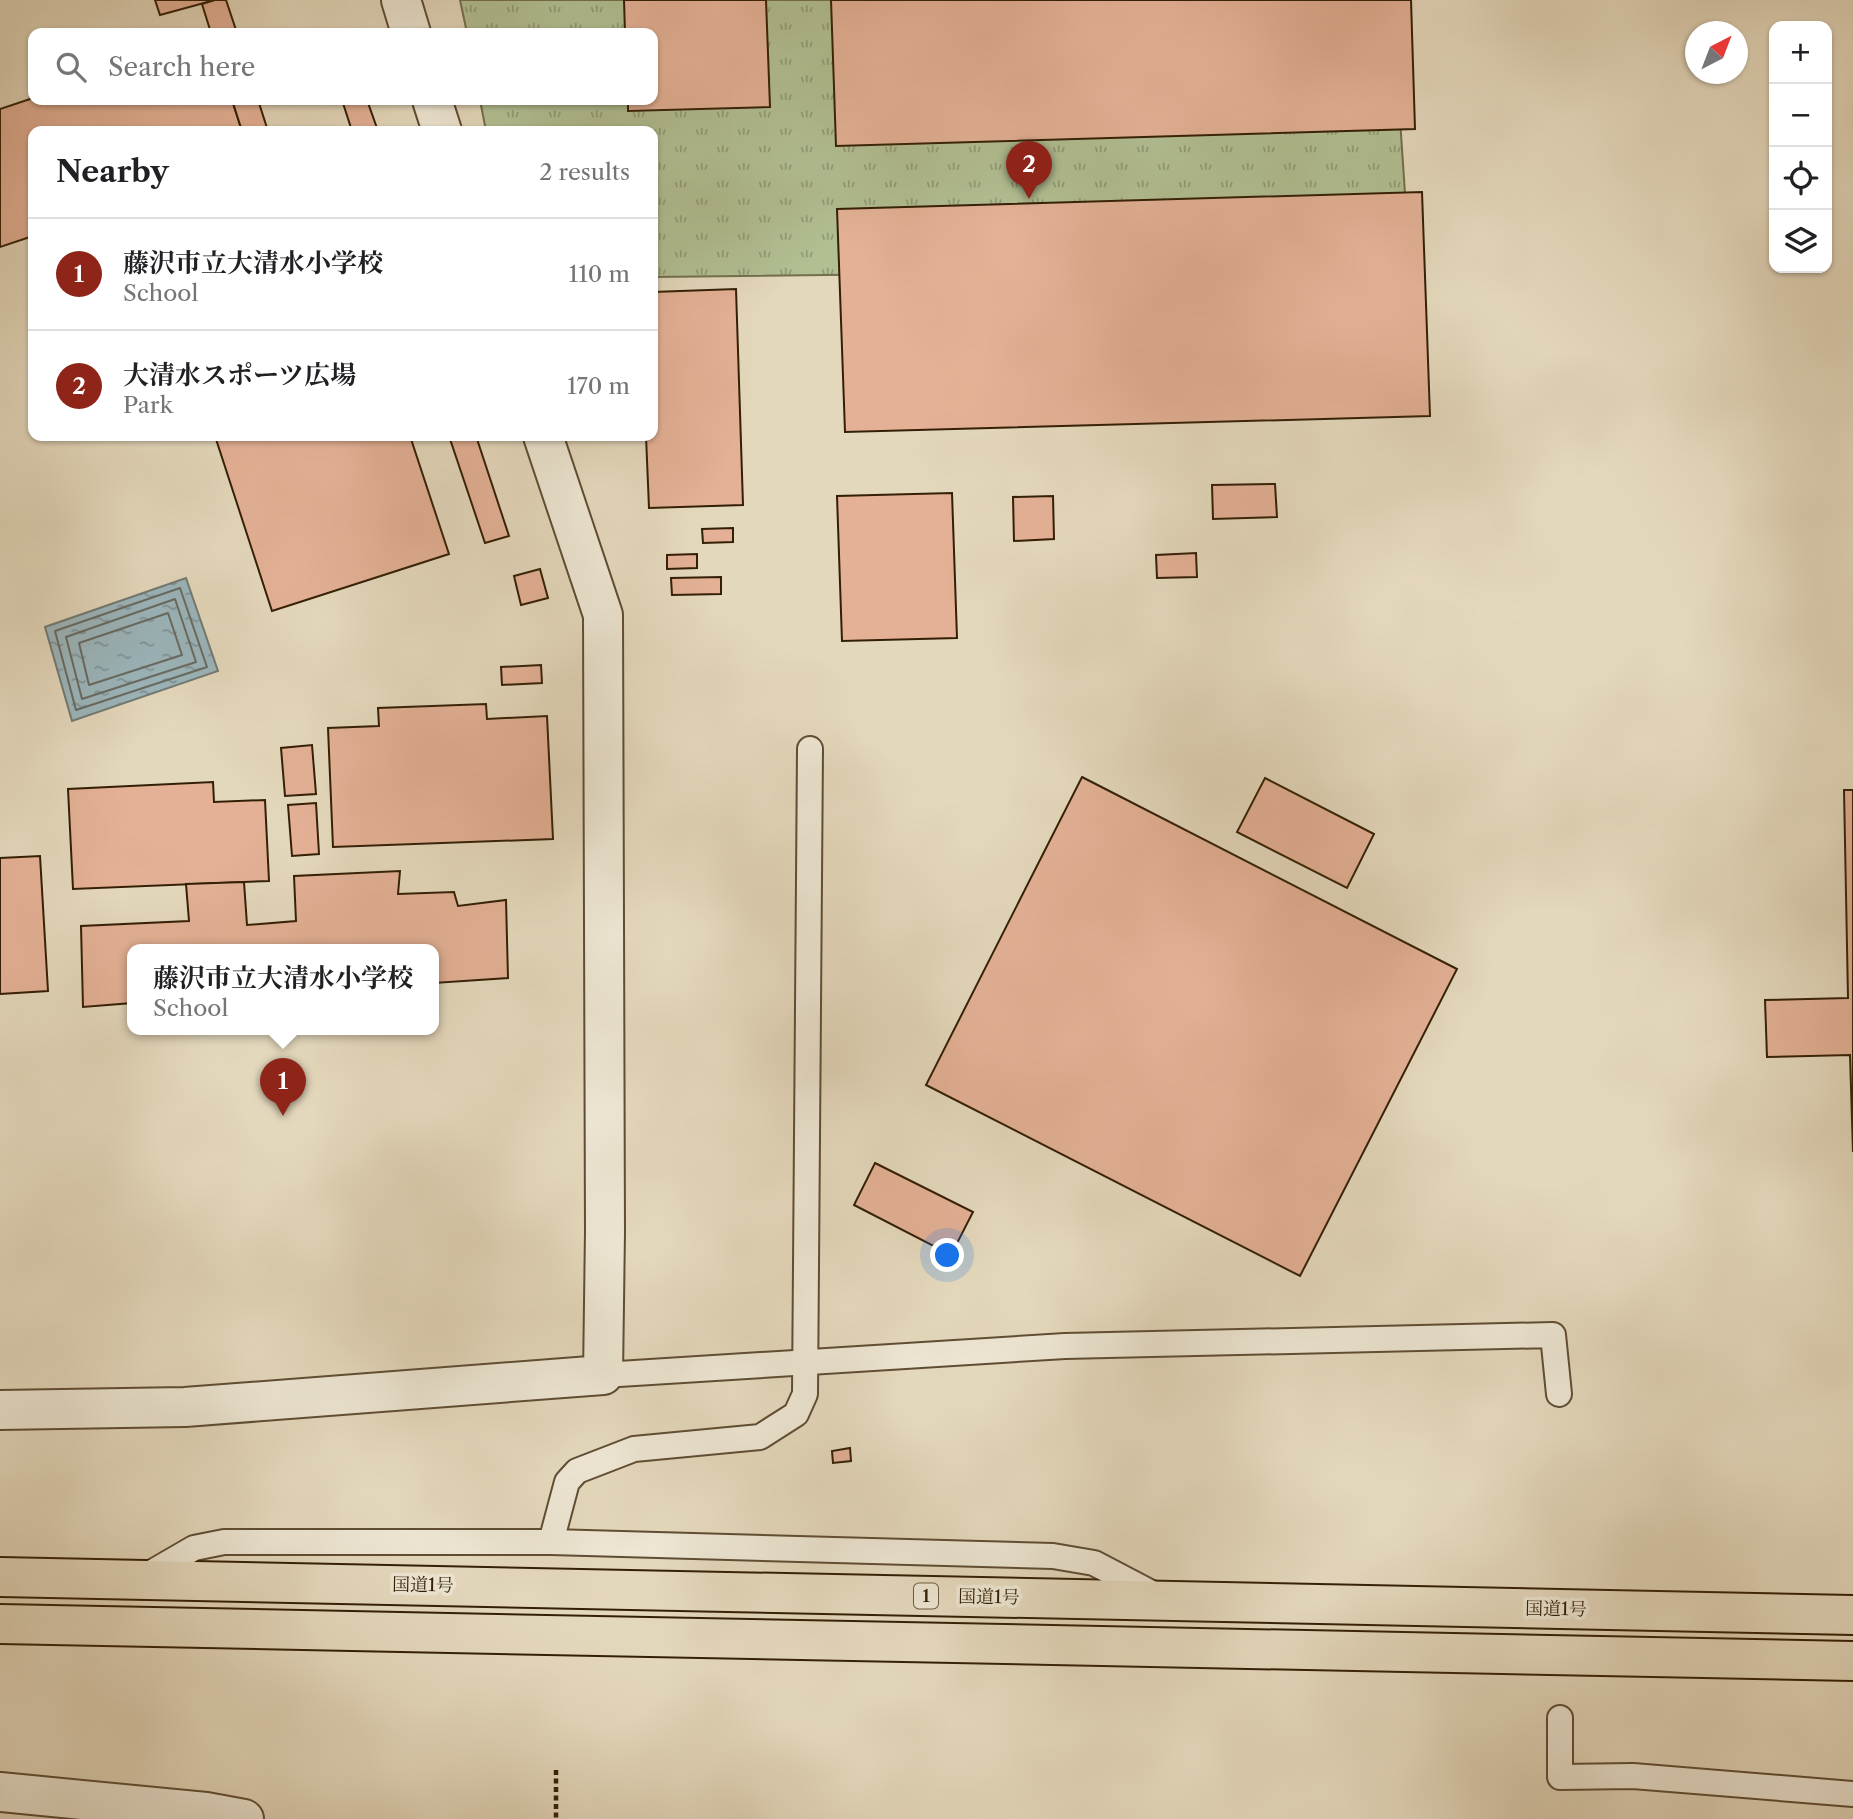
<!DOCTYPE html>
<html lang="en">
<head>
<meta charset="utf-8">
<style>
	body { margin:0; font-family:"Libre Caslon Text","Noto Serif JP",serif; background:#f6f6f6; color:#202124 }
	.controls { position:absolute; right:21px; top:21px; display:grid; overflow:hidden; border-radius:14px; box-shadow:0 2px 5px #0004 }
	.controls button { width:63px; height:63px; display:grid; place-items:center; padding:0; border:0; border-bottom:2px solid #e0e0e0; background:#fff; color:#202124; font:35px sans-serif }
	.compass { position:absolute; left:1685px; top:21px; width:63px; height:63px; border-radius:50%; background:#fff; box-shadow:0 2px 5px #0004; rotate:42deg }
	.you { position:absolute; left:948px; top:1256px; width:24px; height:24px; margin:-18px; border:5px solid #fff; border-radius:50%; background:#1a73e8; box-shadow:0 0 0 10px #1a73e833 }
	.badge { display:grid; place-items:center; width:46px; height:46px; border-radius:50%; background:#8f2418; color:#fff; font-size:23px; font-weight:700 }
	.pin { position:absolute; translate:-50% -58px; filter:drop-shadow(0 2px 4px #0008) }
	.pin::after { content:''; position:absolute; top:37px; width:24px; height:21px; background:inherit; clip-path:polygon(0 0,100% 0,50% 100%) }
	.popup { position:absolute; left:127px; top:944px; width:312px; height:91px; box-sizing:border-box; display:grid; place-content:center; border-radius:14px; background:#fff; filter:drop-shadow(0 2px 5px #0005); font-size:23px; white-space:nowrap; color:#757577 }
	.popup b { font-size:26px; color:#202124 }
	.popup::after { content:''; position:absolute; left:50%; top:100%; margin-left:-14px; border:14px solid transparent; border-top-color:#fff }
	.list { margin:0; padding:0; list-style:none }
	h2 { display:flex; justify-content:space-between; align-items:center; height:91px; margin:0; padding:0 28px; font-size:30px }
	h2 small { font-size:23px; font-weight:400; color:#757577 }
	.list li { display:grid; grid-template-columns:46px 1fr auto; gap:21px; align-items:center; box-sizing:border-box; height:112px; padding:0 28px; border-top:2px solid #e0e0e0 }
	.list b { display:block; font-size:26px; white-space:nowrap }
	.list p { margin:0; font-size:23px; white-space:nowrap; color:#757577 }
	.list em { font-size:23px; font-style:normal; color:#757577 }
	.icon { flex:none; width:38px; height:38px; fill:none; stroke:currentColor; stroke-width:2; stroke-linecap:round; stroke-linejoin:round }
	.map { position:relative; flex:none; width:1853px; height:1819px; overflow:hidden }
	.search { position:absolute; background:#fff; box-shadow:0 2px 5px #0004; left:28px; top:28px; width:630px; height:77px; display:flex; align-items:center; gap:18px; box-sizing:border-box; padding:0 24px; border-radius:14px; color:#757577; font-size:26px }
	.panel { position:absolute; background:#fff; box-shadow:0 2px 5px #0004; left:28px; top:126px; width:630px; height:315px; border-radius:14px }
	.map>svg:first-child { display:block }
	.grass { fill:url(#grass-tufts); stroke:#726f4c; stroke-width:2 }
	.water { fill:url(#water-ripples); stroke:#717a73; stroke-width:2 }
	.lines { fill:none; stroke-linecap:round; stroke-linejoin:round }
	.shore { stroke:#676a61; stroke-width:2 }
	.building { fill:#e4b196; stroke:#331f05; stroke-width:2 }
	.lane-casing { stroke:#5f4d33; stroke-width:28 }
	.street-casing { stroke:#5f4d33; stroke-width:42 }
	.highway-casing { stroke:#331f05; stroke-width:42 }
	.path { stroke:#331f05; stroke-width:4.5; stroke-dasharray:5 3.5; stroke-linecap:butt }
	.lane { stroke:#ede6d3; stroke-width:24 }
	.street { stroke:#ede6d3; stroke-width:38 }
	.highway { stroke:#e4d8bc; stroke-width:38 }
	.labels { text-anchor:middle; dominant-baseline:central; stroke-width:7; stroke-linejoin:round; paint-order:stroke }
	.shield { fill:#ede6d3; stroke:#6b5b43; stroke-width:2 }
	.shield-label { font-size:16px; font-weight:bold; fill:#331f05 }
	.street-label { font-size:18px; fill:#331f05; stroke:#ede6d3 }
</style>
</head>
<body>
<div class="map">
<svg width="1853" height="1819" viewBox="0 0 1853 1819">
	<defs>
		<pattern id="grass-tufts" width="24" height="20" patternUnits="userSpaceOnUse" patternTransform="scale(1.75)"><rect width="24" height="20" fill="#b1bf93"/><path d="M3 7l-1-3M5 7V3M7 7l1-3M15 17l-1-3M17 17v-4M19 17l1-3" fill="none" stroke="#919b76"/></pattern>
		<pattern id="water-ripples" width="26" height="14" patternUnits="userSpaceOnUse" patternTransform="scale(1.75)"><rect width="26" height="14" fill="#9bb6bd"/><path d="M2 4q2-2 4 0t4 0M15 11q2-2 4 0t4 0" fill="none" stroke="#7f9398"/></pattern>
	</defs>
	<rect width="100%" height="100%" fill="#e4d8bc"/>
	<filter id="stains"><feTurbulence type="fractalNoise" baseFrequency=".00286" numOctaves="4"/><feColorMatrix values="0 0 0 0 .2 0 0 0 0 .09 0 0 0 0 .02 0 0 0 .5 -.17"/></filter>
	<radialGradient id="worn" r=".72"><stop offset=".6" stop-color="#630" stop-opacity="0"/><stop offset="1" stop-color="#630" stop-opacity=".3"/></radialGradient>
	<path class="grass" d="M460 0H1392L1410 268 653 277V131H486L480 100H653V33H467Z"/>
	<path class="water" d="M186 578 218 671 72 721 45 627Z"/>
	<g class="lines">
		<g class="shore">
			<path d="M180 588 207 667 76 710 55 631Z"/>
			<path d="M175 599 196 662 82 699 66 637Z"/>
			<path d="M168 613 182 655 89 685 79 643Z"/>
		</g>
	</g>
	<g class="building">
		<path d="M155 0H215L160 15Z"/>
		<path d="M215 0H226L237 33H211L202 4Z"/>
		<path d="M624 0H766L770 107 628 111V100H653V33H625Z"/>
		<path d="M831 0H1411L1415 129 836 146Z"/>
		<path d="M33 98 232 100 242 131H33V236L0 247V109Z"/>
		<path d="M232 100H258L268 131H242Z"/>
		<path d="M342 100H367L378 131H352Z"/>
		<path d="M1422 192 1430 416 845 432 837 209Z"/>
		<path d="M736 289 743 505 649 508 646 436H653V292Z"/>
		<path d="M215 436H410L449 554 272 611Z"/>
		<path d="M449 436H476L509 536 485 543Z"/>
		<path d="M1275 484 1277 517 1213 519 1212 485Z"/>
		<path d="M952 493 957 638 842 641 837 496Z"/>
		<path d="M1053 496 1054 539 1014 541 1013 497Z"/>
		<path d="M733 528V542L703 543 702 529Z"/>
		<path d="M1196 553 1197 577 1157 578 1156 555Z"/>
		<path d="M697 554V568L667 569V555Z"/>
		<path d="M540 569 548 598 521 605 514 576Z"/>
		<path d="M721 577V594L672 595 671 578Z"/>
		<path d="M541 665 542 683 502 685 501 667Z"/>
		<path d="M486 704 487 719 547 716 553 839 333 847 328 728 379 726 378 708Z"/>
		<path d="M312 745 316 794 285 796 281 748Z"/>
		<path d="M1082 777 1457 969 1300 1276 926 1085Z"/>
		<path d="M1265 778 1374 834 1347 888 1237 832Z"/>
		<path d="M213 782 214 802 265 800 269 881 73 889 68 789Z"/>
		<path d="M1844 790H1853V1152L1850 1055 1767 1057 1765 1000 1848 998Z"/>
		<path d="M316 803 319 854 292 856 288 805Z"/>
		<path d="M40 856 48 991 0 994V858Z"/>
		<path d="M400 871 398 894 454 892 458 906 506 900 508 978 434 983V950H132V1003L83 1007 81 926 189 921 186 884 244 882 247 925 296 921 294 876Z"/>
		<path d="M875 1163 973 1212 951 1255 854 1205Z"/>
		<path d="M850 1448 851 1461 833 1463 832 1451Z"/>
	</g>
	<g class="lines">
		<g class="lane-casing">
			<g id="lane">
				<path d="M603 1375 1065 1346 1553 1335 1559 1394"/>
				<path d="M551 1542 567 1482 577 1471 634 1449 760 1437 796 1414 805 1394 810 749"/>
				<path d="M144 1577 194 1548 224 1542H551L1053 1556 1094 1563 1157 1596"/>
				<path d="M1560 1718V1777L1633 1776 1853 1794"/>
			</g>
		</g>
		<g class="street-casing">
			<g id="street">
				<path d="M401 0 411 33"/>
				<path d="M432 100 442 131"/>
				<path d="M0 1410 185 1407 603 1375 605 1231 603 615 543 436"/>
				<path d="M0 1792 206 1812 244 1819"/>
			</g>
		</g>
		<g class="highway-casing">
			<g id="highway">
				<path d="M0 1577 1853 1615"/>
				<path d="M0 1624 1853 1661"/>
			</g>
		</g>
		<path class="path" d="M556 1770V1819"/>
		<use href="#lane" class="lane"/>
		<use href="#street" class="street"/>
		<use href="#highway" class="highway"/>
	</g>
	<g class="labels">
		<rect class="shield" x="914" y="1583.5" width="24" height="25" rx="5"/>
		<g class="shield-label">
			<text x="926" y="1596">1</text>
		</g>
		<g class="street-label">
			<text transform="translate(423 1585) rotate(1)">国道1号</text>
			<text transform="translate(989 1597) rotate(1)">国道1号</text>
			<text transform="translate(1556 1609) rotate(1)">国道1号</text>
		</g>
	</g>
	<rect width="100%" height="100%" filter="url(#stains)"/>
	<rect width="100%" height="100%" fill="url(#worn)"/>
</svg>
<div class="controls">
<button>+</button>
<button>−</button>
<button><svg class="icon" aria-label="locate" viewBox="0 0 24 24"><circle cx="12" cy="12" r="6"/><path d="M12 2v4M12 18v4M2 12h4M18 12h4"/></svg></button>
<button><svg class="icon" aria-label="layers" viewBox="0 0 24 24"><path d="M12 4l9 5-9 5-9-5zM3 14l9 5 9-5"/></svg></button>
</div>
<svg class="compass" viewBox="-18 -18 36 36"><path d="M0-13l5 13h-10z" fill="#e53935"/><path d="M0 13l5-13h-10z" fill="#757577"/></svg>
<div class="you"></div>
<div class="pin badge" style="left:283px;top:1116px">1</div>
<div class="popup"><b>藤沢市立大清水小学校</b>School</div>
<div class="pin badge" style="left:1029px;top:199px">2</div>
<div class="search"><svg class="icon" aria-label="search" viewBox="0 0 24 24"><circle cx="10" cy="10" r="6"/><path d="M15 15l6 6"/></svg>Search here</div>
<section class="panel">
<h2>Nearby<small>2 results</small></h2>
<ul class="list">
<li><span class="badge">1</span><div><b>藤沢市立大清水小学校</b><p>School</p></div><em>110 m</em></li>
<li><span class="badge">2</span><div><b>大清水スポーツ広場</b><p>Park</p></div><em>170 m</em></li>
</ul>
</section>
</div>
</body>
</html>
